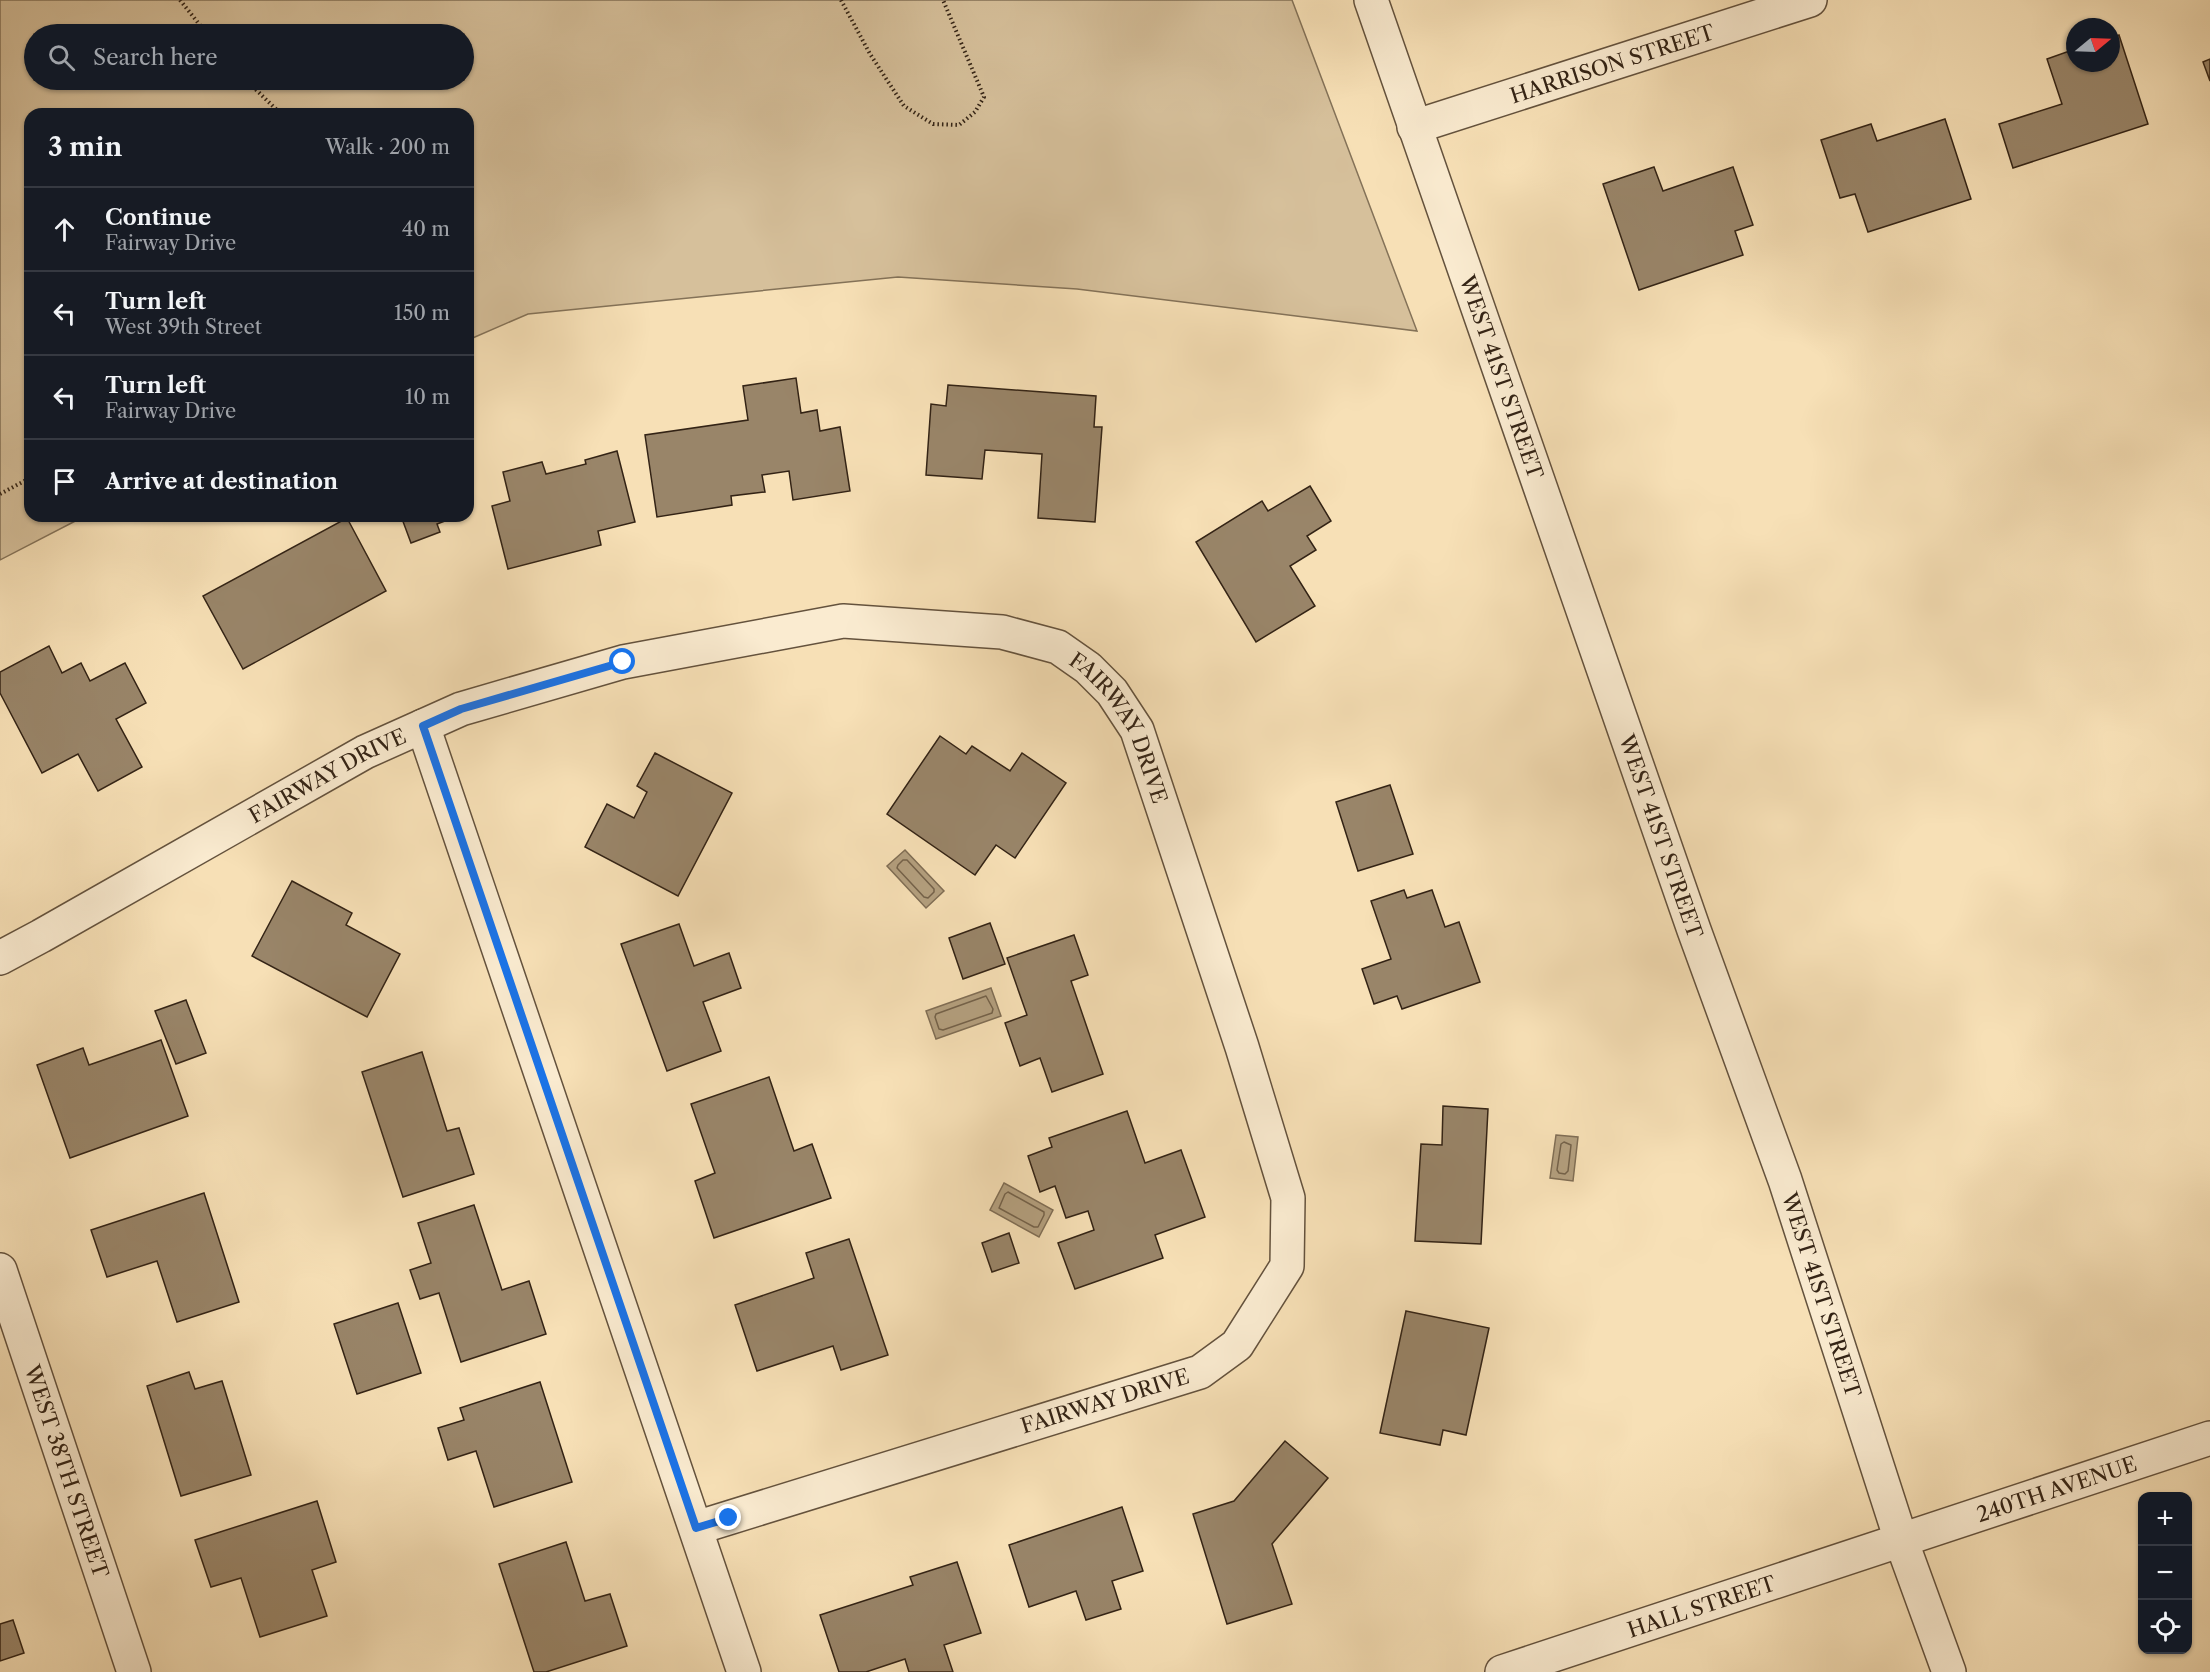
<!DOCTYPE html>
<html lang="en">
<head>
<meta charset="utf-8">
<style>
	body { margin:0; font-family:"Libre Caslon Text",serif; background:#242831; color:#f1f3f6 }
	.controls { position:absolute; right:18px; bottom:18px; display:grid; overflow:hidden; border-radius:12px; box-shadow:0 2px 4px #0004 }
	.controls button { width:54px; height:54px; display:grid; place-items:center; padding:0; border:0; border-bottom:2px solid #363941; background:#171b24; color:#f1f3f6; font:30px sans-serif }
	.compass { position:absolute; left:2066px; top:18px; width:54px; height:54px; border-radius:50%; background:#171b24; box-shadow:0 2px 4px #0004; rotate:71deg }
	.stop { position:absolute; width:18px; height:18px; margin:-14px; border:4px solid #1a73e8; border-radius:50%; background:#fff }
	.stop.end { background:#1a73e8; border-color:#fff; box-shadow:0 2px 6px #0008 }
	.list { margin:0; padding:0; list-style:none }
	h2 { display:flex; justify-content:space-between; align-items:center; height:78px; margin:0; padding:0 24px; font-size:26px }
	h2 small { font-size:20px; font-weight:400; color:#9ea1a6 }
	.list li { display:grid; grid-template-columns:39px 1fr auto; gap:18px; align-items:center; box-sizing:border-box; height:84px; padding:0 24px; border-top:2px solid #363941 }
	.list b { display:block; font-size:22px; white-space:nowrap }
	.list p { margin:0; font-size:20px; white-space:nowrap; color:#9ea1a6 }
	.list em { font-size:20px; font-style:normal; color:#9ea1a6 }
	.icon { flex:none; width:33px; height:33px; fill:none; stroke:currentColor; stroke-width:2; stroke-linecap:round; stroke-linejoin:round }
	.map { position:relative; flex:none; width:2210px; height:1672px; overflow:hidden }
	.search { position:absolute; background:#171b24; box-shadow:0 2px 4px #0004; left:24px; top:24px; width:450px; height:66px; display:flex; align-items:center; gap:15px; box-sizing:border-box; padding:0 21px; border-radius:33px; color:#9ea1a6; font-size:22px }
	.panel { position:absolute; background:#171b24; box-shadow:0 2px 4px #0004; left:24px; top:108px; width:450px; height:414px; border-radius:18px }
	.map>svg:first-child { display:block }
	.green { fill:#d6c09b; stroke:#847258; stroke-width:1.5; fill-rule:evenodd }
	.water { fill:#b4a07f; stroke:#806e55; stroke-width:1.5 }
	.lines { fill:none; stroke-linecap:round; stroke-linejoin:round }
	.shore { stroke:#74624a; stroke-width:1.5 }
	.building { fill:#998569; stroke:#332315; stroke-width:1.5 }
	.minor-casing { stroke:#64523d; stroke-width:36 }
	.path { stroke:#332315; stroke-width:4; stroke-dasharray:1.5 3; stroke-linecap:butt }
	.minor { stroke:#faebd0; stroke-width:33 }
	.route { stroke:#1a73e8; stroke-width:8 }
	.labels { text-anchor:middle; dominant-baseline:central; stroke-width:5; stroke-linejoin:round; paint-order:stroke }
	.street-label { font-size:21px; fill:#332315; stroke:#faebd0 }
</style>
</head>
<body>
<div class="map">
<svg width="2210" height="1672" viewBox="0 0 2210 1672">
	<rect width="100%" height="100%" fill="#f7e0b6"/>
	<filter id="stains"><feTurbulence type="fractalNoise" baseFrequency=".00333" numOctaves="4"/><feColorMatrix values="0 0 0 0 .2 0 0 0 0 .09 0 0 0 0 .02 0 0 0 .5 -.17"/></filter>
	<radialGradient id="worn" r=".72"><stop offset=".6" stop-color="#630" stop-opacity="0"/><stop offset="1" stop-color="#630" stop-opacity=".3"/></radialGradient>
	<path class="green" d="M0 0H1292L1417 331 1077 289 898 277 528 314 468 340V114H30V516H85L0 560ZM34 34H464V80H34Z"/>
	<g class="water">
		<path d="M905 850 944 891 926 908 887 866Z"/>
		<path d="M991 988 1001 1016 936 1039 926 1011Z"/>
		<path d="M1556 1135 1578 1137 1573 1181 1550 1178Z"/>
		<path d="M1004 1183 1053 1210 1039 1237 990 1210Z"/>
	</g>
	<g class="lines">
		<g class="shore">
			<path d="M903 860H907L934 889V892L928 898 924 897 897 868 898 865Z"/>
			<path d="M986 996 993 1009 992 1013 943 1030 939 1029 935 1017 936 1014Z"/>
			<path d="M1564 1142 1571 1145 1568 1171 1565 1174 1559 1173 1557 1170 1561 1144Z"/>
			<path d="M1008 1192 1044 1212V1215L1038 1227H1034L999 1208 1005 1194Z"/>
		</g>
	</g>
	<g class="building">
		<path d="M2119 35 2148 124 2013 168 1999 124 2062 104 2047 59 2075 49V63H2111V38Z"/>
		<path d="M2210 59V81L2203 62Z"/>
		<path d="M1945 119 1971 199 1868 232 1855 194 1840 198 1821 140 1871 124 1877 141Z"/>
		<path d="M1654 167 1663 191 1733 167 1753 225 1735 231 1743 255 1639 290 1603 184Z"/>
		<path d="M796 378 801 413 817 410 820 431 840 427 850 491 793 500 789 471 762 475 765 492 731 496 732 505 657 517 645 435 748 420 743 386Z"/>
		<path d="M948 385 1096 396 1094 427H1102L1095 522 1038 518 1042 454 985 450 982 479 926 475 931 404 946 406Z"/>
		<path d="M617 451 635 522 598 531 601 545 508 569 492 506 510 501 503 472 542 462 546 474 586 464 585 460Z"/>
		<path d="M1310 486 1331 521 1307 536 1316 550 1290 566 1315 606 1256 642 1196 542 1262 501 1268 511Z"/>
		<path d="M401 516H458L437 524 440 532 411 543Z"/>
		<path d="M347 518 386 591 243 669 203 596Z"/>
		<path d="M49 646 62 673 81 663 90 681 125 663 146 703 116 719 142 767 98 791 78 754 42 773 0 693V672Z"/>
		<path d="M940 736 966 754 972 746 1010 771 1022 753 1066 783 1015 858 996 845 975 875 887 814Z"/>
		<path d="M655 753 732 793 678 896 585 847 607 804 634 818 647 792 637 786Z"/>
		<path d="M1390 785 1413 854 1358 871 1336 802Z"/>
		<path d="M292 881 352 913 346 925 400 954 367 1017 252 956Z"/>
		<path d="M1404 890 1407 898 1432 890 1445 927 1459 922 1480 982 1402 1009 1397 996 1374 1004 1362 969 1391 959 1371 901Z"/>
		<path d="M990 923 1005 964 963 979 949 938Z"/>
		<path d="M679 924 694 966 729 953 741 988 703 1002 721 1051 667 1071 621 944Z"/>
		<path d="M1074 935 1088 975 1071 981 1103 1074 1052 1092 1040 1058 1020 1066 1005 1023 1027 1015 1007 958Z"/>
		<path d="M186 1000 206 1053 176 1064 155 1011Z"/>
		<path d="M161 1040 188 1116 70 1158 37 1065 83 1048 89 1065Z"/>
		<path d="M422 1052 447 1131 459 1128 474 1174 403 1197 362 1072Z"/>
		<path d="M769 1077 794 1151 812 1144 831 1198 714 1238 695 1181 715 1173 691 1104Z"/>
		<path d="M1443 1106 1488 1109 1481 1244 1415 1241 1421 1144 1442 1145Z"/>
		<path d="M1127 1111 1145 1163 1181 1150 1205 1217 1155 1235 1163 1258 1075 1289 1058 1243 1094 1230 1088 1211 1066 1218 1055 1186 1040 1192 1028 1156 1052 1147 1049 1138Z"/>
		<path d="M204 1193 239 1302 177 1322 157 1261 107 1277 91 1230Z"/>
		<path d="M474 1205 502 1290 529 1281 546 1334 461 1362 439 1293 420 1299 410 1270 431 1263 418 1223Z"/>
		<path d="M1009 1233 1019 1263 992 1272 982 1243Z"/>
		<path d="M849 1239 888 1355 841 1370 833 1346 757 1371 735 1305 814 1278 806 1253Z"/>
		<path d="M398 1303 421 1373 357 1394 334 1324Z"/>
		<path d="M1406 1311 1489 1328 1466 1435 1443 1430 1440 1445 1380 1433Z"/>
		<path d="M189 1372 195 1389 222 1381 251 1475 181 1496 147 1386Z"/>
		<path d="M540 1382 572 1482 494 1507 476 1451 448 1460 438 1428 464 1420 460 1408Z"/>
		<path d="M1285 1441 1328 1478 1272 1544 1292 1604 1227 1624 1193 1514 1234 1501Z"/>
		<path d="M317 1501 336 1562 312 1570 327 1616 260 1637 241 1578 211 1587 195 1540Z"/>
		<path d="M1122 1507 1143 1571 1112 1581 1121 1609 1086 1620 1076 1591 1029 1607 1009 1545Z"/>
		<path d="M566 1542 585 1601 610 1594 627 1646 546 1672H534L499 1564Z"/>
		<path d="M957 1562 981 1633 944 1645 953 1672H909L905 1659 866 1672H839L820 1615 913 1585 910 1577Z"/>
		<path d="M13 1620 24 1653 0 1661V1624Z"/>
	</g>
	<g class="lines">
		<g class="minor-casing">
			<g id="minor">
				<path id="s1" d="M1371 0 1694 930 1785 1180 1901 1540 1949 1672"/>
				<path id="s2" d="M1414 127 1810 0"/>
				<path d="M423 726 744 1672"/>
				<path id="s3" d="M0 958 41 936 365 752 461 709 623 662 843 621 1002 632 1058 647 1088 668 1112 692 1137 730 1242 1047 1288 1198 1287 1266 1237 1345 1200 1372 696 1528"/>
				<path id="s4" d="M0 1270 134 1672"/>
				<path id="s5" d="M1502 1672 2210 1438"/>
			</g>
		</g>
		<g class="path">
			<path d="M180 0 207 34"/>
			<path d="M841 0 870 54 904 106 933 124 959 125 975 112 984 97 943 0"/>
			<path d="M246 80 281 114"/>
			<path d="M0 494 30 478"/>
		</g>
		<use href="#minor" class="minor"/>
	</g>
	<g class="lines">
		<path class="route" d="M623 662 461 709 423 726 696 1528 729 1518"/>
	</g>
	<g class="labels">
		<g class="street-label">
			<text stroke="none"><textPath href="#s2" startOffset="208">HARRISON STREET</textPath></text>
			<text stroke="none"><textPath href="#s1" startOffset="399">WEST 41ST STREET</textPath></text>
			<text stroke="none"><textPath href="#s3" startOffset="1239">FAIRWAY DRIVE</textPath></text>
			<text stroke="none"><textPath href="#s3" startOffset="375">FAIRWAY DRIVE</textPath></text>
			<text stroke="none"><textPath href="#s1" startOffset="885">WEST 41ST STREET</textPath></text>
			<text stroke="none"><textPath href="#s1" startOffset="1371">WEST 41ST STREET</textPath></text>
			<text transform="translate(1105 1401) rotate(-17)">FAIRWAY DRIVE</text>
			<text stroke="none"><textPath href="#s4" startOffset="212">WEST 38TH STREET</textPath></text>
			<text stroke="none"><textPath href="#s5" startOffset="584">240TH AVENUE</textPath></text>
			<text stroke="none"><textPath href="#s5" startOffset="210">HALL STREET</textPath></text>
		</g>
	</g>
	<rect width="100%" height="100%" filter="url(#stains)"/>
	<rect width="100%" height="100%" fill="url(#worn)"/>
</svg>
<div class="controls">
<button>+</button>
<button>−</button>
<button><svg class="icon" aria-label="locate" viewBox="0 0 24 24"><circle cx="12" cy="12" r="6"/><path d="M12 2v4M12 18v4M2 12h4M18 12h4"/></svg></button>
</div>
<svg class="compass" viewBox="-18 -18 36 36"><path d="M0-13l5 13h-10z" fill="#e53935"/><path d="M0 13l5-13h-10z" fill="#9ea1a6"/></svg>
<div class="stop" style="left:623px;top:662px"></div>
<div class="stop end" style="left:729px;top:1518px"></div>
<div class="search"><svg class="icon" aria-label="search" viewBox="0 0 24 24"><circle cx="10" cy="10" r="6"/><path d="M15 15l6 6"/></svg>Search here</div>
<section class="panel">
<h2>3 min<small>Walk · 200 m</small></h2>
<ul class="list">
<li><svg class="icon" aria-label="ahead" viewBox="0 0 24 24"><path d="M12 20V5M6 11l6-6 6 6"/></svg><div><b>Continue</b><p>Fairway Drive</p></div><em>40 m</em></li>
<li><svg class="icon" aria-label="left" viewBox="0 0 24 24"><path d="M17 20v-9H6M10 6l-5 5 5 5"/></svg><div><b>Turn left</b><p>West 39th Street</p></div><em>150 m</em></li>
<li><svg class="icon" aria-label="left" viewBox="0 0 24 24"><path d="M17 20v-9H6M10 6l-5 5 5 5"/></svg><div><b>Turn left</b><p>Fairway Drive</p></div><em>10 m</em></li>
<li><svg class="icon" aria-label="arrive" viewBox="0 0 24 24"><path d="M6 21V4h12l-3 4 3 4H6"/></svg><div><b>Arrive at destination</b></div></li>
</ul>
</section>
</div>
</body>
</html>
